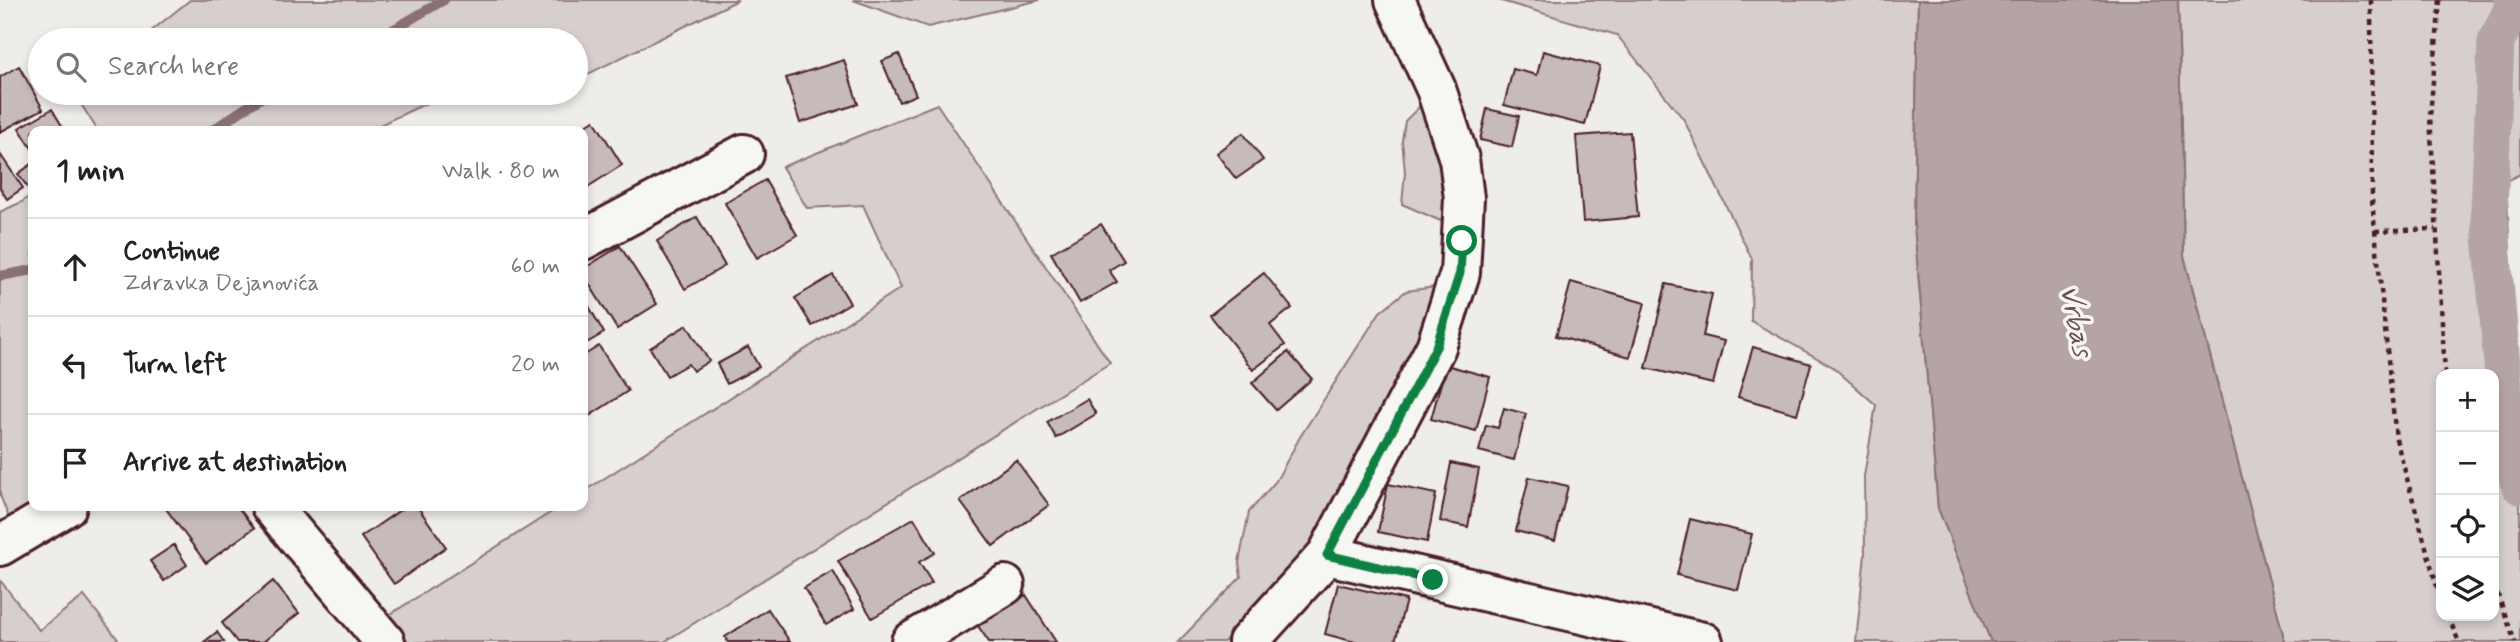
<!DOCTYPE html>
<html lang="en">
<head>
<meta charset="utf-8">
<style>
	body { margin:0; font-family:Mynerve,sans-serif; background:#f6f6f6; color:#222 }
	.controls { position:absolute; right:21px; bottom:21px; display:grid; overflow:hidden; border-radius:14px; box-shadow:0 4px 10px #0003 }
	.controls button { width:63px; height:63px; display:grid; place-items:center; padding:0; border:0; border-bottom:2px solid #e0e0e0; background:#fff; color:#222; font:35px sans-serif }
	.stop { position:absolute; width:21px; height:21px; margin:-16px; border:5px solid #0b8043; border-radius:50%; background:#fff }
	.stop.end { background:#0b8043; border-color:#fff; box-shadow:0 2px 7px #0008 }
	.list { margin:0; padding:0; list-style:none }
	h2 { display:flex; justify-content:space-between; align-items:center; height:91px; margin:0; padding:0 28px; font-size:30px }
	h2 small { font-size:23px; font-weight:400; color:#767676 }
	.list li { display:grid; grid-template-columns:46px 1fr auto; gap:21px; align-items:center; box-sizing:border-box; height:98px; padding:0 28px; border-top:2px solid #e0e0e0 }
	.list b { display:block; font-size:26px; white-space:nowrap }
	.list p { margin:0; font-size:23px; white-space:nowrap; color:#767676 }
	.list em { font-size:23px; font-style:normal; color:#767676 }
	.icon { flex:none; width:38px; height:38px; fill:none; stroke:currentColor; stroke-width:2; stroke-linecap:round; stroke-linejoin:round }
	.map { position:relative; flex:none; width:2520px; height:642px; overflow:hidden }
	.search { position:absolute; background:#fff; box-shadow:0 4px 10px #0003; left:28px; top:28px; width:560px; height:77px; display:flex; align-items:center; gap:18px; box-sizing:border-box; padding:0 24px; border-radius:38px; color:#767676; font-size:26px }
	.panel { position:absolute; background:#fff; box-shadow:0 4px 10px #0003; left:28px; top:126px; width:560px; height:385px; border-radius:14px }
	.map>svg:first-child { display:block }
	.green { fill:#d7cfce; stroke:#90777c; stroke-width:2; fill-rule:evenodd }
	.water { fill:#b4a4a5; stroke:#8a6f74; stroke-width:2 }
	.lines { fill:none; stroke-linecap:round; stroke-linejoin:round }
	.stream { stroke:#8a6f74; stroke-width:10 }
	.canal { stroke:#b4a4a5; stroke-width:37 }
	.building { fill:#c6babb; stroke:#4a1f2b; stroke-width:2 }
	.minor-casing { stroke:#4a1f2b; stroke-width:44 }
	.path { stroke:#4a1f2b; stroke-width:4.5; stroke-dasharray:5 5; stroke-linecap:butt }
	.minor { stroke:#f6f6f2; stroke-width:38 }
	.route { stroke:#0b8043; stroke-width:9 }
	.labels { text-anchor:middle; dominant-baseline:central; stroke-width:7; stroke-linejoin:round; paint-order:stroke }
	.water-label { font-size:28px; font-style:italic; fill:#6f4e56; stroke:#f6f6f2 }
</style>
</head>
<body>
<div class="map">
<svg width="2520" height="642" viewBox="0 0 2520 642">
	<rect width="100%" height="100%" fill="#efedea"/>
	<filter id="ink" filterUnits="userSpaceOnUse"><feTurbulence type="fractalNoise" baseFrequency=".0143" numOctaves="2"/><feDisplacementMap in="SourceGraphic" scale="14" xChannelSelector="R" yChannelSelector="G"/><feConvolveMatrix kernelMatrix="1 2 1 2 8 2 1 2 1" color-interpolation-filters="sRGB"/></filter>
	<g filter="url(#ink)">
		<g class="green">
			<path d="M190 0H738L576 80V40H140Z"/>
			<path d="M853 0H1040L928 27Z"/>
			<path d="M1498 0H1918L1914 224 1938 508 1991 642H1856L1865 554 1864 476 1876 405 1833 367 1751 321 1752 259 1684 120 1617 35Z"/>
			<path d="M2178 0H2520V174L2506 181 2520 422V642H2285L2184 256ZM2441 374H2494V616H2441Z"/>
			<path d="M74 93H448L367 131H98Z"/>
			<path d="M937 104 1110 363 664 642H409L386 617 561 506H583V492L901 288 863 205 807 208 782 167Z"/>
			<path d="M1421 105 1443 175 1450 225 1402 204 1405 172 1402 140 1405 121Z"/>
			<path d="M33 193V506L11 523 0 495V212L22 202Z"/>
			<path d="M1436 287 1425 343 1323 540 1260 602 1224 642H1178L1241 577 1239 562 1249 512 1276 481 1300 437 1380 312 1406 291Z"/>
			<path d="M0 580 39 630 84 596 120 642H0Z"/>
		</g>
		<path class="water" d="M1918 0H2178L2184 256 2285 642H1991L1938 508 1914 224Z"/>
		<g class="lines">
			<g class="stream">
				<path d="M375 40 444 0"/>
				<path d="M211 131 268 93"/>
				<path d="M0 276 33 270"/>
			</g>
			<path class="canal" d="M2512 0 2513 7 2496 42 2489 211 2510 459 2520 486"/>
		</g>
		<g class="building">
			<path d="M1543 51 1600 66 1585 125 1504 105 1513 69 1537 75Z"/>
			<path d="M899 54 916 95 899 102 882 61Z"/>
			<path d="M844 60 858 104 800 123 786 78Z"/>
			<path d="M19 66 43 109 0 132V77Z"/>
			<path d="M52 109 65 131H33V150L19 128Z"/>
			<path d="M1487 109 1519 116 1512 147 1480 140Z"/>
			<path d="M594 120 622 165 583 190V131H576Z"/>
			<path d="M1630 132 1638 217 1583 222 1576 136Z"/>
			<path d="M1243 133 1263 160 1236 179 1216 153Z"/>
			<path d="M0 154 23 188 7 199 0 188Z"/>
			<path d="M33 163V186L29 189 18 174Z"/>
			<path d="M765 180 797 235 757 258 725 203Z"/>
			<path d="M697 217 725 266 685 289 657 241Z"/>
			<path d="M1101 224 1124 261 1109 270 1117 282 1080 303 1051 253Z"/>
			<path d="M620 246 657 304 617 329 583 274V269Z"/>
			<path d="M1264 273 1292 308 1270 325 1285 345 1253 370 1210 315Z"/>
			<path d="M833 275 850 303 812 326 795 298Z"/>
			<path d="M1571 282 1645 303 1630 357 1556 336Z"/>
			<path d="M1666 284 1712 294 1703 336 1724 341 1713 384 1646 368Z"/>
			<path d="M583 296 604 333 583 345Z"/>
			<path d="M687 325 709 361 693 371 688 364 667 376 650 348Z"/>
			<path d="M599 346 628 391 589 416 583 406V356Z"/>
			<path d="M748 347 759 367 727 384 717 364Z"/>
			<path d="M1753 347 1811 364 1797 414 1738 397Z"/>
			<path d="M1288 352 1312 379 1276 410 1252 383Z"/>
			<path d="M1446 365 1490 377 1476 431 1431 419Z"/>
			<path d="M1087 399 1096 414 1056 438 1047 422Z"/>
			<path d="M1504 408 1526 414 1514 460 1479 451 1486 425 1498 428Z"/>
			<path d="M1016 460 1049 505 993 546 960 501Z"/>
			<path d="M1451 463 1479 469 1468 527 1440 521Z"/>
			<path d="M1529 477 1568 486 1555 541 1516 531Z"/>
			<path d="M1388 484 1436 494 1427 542 1378 532Z"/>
			<path d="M164 506H237L254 528 206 563Z"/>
			<path d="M406 506H417L446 547 394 584 361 537Z"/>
			<path d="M914 518 935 553 919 562 932 583 872 618 838 561Z"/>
			<path d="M1690 519 1752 534 1738 590 1677 575Z"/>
			<path d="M174 545 187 565 164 581 150 561Z"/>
			<path d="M833 571 854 609 826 625 804 588Z"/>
			<path d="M273 581 299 613 263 642H237L222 623Z"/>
			<path d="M1338 584 1406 600 1395 642H1355L1325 634Z"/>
			<path d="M1026 595 1056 642H989L978 626Z"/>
			<path d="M768 609 790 642H728L725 637Z"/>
			<path d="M217 632 224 642H204Z"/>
		</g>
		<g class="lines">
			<g class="minor-casing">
				<g id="minor">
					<path d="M583 240 744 154"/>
					<path d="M271 506 385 642"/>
					<path d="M0 546 67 506"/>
					<path d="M1327 555 1703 642"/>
					<path d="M911 642 1005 585"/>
					<path d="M1248 642 1327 555 1436 347 1460 273 1464 198 1459 159 1436 89 1395 0"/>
				</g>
			</g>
			<g class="path">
				<path d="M2371 0 2372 200 2396 439 2441 601"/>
				<path d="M2440 0 2430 116 2445 374"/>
				<path d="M2375 231 2436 229"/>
				<path d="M2494 584 2515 642"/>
				<path d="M2448 616 2459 642"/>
			</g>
			<use href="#minor" class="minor"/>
		</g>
	</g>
	<g class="lines" filter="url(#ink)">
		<path class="route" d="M1433 580 1327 555 1436 347 1460 273 1462 241"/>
	</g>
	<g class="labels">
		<g class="water-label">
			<text transform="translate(2075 321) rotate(78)">Vrbas</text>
		</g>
	</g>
</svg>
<div class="controls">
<button>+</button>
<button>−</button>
<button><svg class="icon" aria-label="locate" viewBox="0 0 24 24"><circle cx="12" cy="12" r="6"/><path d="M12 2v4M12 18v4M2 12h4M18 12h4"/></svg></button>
<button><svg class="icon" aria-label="layers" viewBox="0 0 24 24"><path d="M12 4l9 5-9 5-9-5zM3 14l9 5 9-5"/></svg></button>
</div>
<div class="stop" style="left:1462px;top:241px"></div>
<div class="stop end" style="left:1433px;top:580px"></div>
<div class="search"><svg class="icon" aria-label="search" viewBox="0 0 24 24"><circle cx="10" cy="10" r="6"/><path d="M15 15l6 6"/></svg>Search here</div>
<section class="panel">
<h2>1 min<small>Walk · 80 m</small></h2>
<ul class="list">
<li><svg class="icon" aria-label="ahead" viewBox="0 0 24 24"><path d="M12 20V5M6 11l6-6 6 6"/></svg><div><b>Continue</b><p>Zdravka Dejanovića</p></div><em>60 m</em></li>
<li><svg class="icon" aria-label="left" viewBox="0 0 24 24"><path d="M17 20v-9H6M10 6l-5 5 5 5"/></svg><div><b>Turn left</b></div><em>20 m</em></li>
<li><svg class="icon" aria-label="arrive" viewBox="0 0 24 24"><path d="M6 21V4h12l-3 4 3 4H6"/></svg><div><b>Arrive at destination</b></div></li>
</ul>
</section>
</div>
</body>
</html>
